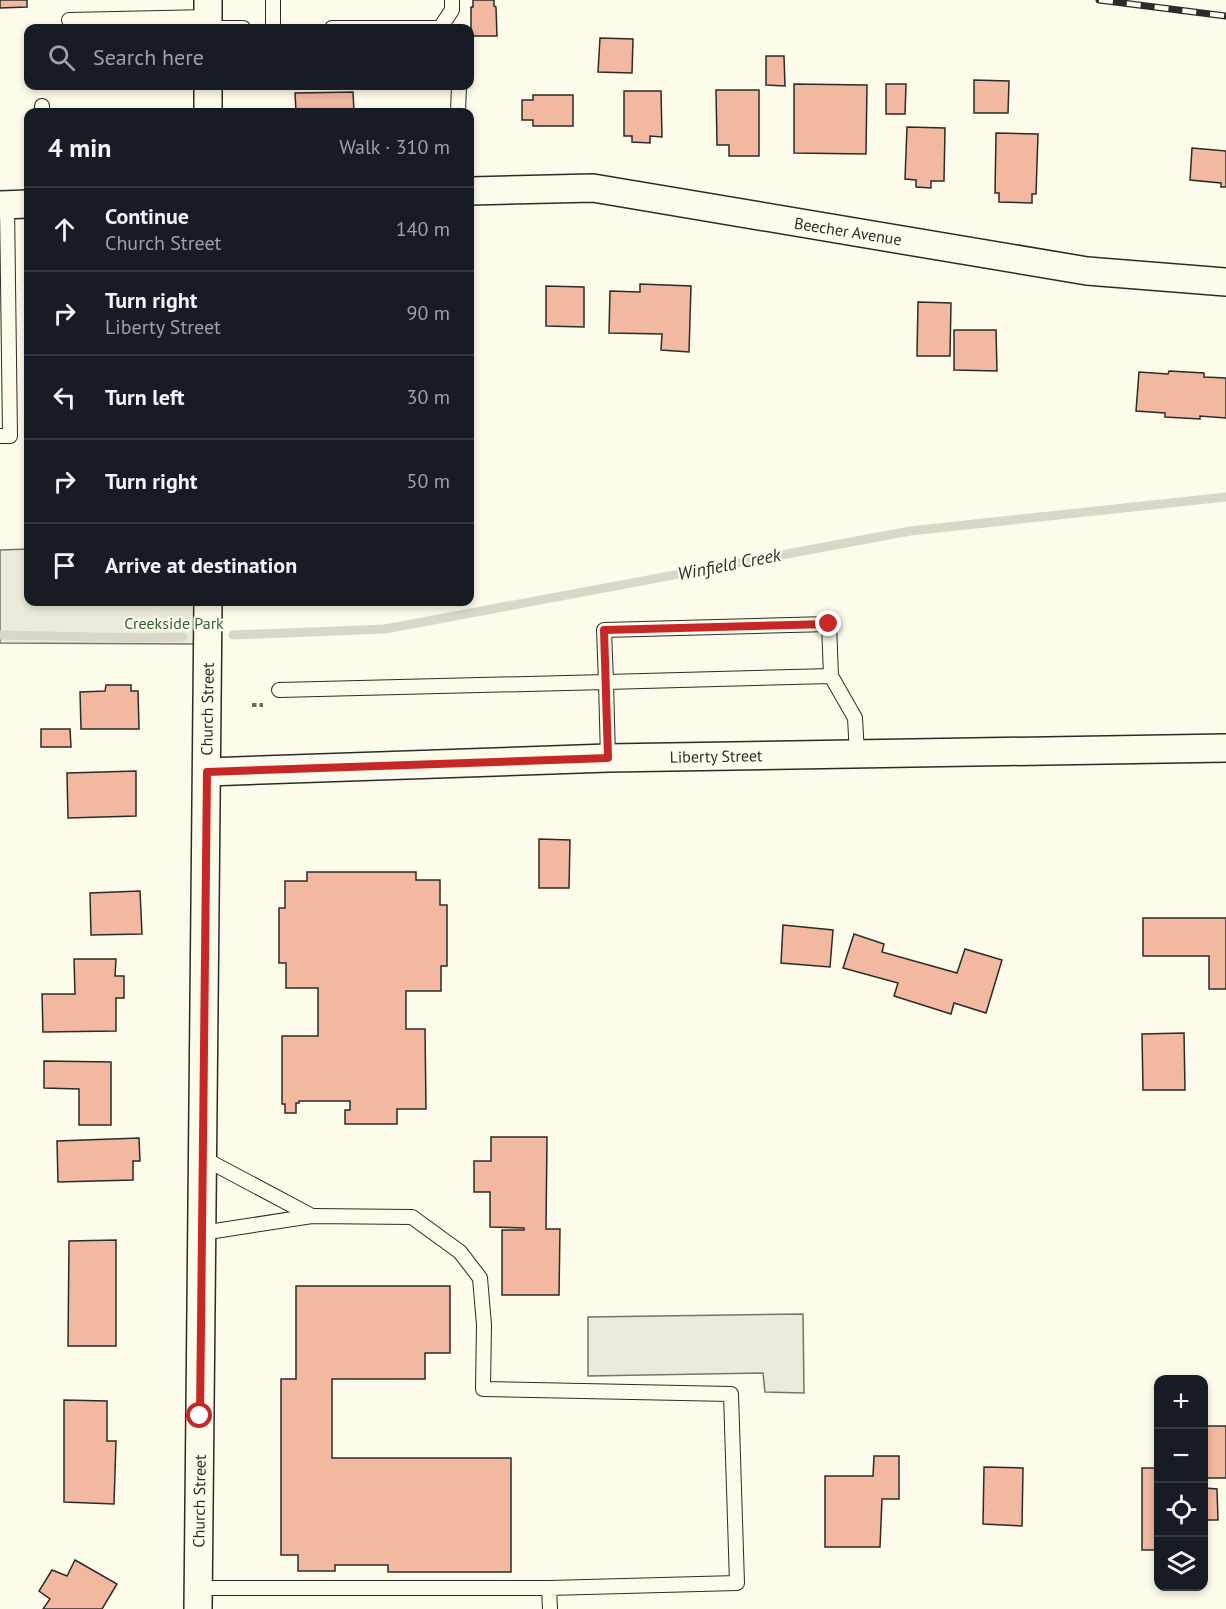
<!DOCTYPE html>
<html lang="en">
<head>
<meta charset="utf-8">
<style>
	body { margin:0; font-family:"PT Sans",sans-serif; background:#242831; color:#f1f3f6 }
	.controls { position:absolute; right:18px; bottom:18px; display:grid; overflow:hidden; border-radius:12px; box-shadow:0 3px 9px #0003 }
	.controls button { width:54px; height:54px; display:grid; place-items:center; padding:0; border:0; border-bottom:2px solid #363941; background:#171b24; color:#f1f3f6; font:30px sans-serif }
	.stop { position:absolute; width:18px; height:18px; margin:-14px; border:4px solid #c62828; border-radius:50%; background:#fff }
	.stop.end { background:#c62828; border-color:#fff; box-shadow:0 2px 6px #0008 }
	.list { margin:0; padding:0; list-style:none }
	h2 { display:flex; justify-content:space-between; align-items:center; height:78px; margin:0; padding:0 24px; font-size:26px }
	h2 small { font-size:20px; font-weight:400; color:#9ea1a6 }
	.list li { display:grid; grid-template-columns:39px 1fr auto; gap:18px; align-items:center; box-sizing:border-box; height:84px; padding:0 24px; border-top:2px solid #363941 }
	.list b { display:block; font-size:22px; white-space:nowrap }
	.list p { margin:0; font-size:20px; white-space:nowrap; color:#9ea1a6 }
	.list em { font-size:20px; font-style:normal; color:#9ea1a6 }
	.icon { flex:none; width:33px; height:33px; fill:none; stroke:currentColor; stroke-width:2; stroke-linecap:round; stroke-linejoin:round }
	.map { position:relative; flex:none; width:1226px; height:1609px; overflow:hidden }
	.search { position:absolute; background:#171b24; box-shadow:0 3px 9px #0003; left:24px; top:24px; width:450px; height:66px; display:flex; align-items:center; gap:15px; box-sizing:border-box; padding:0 21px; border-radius:12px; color:#9ea1a6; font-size:22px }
	.panel { position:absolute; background:#171b24; box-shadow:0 3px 9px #0003; left:24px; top:108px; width:450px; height:498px; border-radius:12px }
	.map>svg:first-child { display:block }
	.green { fill:#ecebdb; stroke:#74746e; stroke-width:1.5 }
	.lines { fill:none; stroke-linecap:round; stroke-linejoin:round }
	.stream { stroke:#d8d7c9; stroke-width:9 }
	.building { fill:#f2b8a0; stroke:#2b2b2b; stroke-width:1.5 }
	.lane-casing { stroke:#2b2b2b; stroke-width:16 }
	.street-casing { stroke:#2b2b2b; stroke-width:30 }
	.path { stroke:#6a6964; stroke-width:4; stroke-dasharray:4.5 3; stroke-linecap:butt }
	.lane { stroke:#fdfbea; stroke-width:14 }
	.street { stroke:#fdfbea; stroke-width:27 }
	.rail-casing { stroke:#2b2b2b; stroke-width:7 }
	.rail { stroke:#fdfbea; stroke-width:4.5; stroke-dasharray:14; stroke-linecap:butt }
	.route { stroke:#c62828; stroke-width:8 }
	.labels { text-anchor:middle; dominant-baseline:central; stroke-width:4.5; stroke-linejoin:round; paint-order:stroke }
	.street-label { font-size:16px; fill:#2b2b2b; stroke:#fdfbea }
	.park-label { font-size:16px; fill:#34623c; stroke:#fdfbea }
	.water-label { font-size:18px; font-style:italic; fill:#2b2b2b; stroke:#fdfbea }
</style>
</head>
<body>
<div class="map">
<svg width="1226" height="1609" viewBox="0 0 1226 1609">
	<rect width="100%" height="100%" fill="#fdfbea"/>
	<g class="green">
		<path d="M28 549V602H196L197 644 0 643V550Z"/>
		<path d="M803 1314 804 1393 765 1392 763 1373 588 1376V1317Z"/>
	</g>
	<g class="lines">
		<g class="stream">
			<path d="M0 635 145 638 183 637"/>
			<path d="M233 635 385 629 910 531 1226 497"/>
		</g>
	</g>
	<g class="building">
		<path d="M0 0H27V7L0 8Z"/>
		<path d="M473 0H494V6L496 7 497 36H471V7H473Z"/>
		<path d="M600 38 633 39 632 73 598 72Z"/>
		<path d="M766 56H784L785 86 766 85Z"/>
		<path d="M974 80 1009 81 1008 113H974Z"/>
		<path d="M794 84 867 85 866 154 794 153Z"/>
		<path d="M886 84H906L905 114H886Z"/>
		<path d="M716 90H759V156H729V145H717Z"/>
		<path d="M624 91H661L662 137 650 136V143L632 142V136H624Z"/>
		<path d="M353 92 354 112H258L296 111 295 93Z"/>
		<path d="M533 95H573V126H533V120H522V100H533Z"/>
		<path d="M907 127 945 128 944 181H931V188L916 187V180L905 179Z"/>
		<path d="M996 133 1038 134 1036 194H1032V203L999 202V193H995Z"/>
		<path d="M1192 148 1226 151V187H1221V183L1190 180Z"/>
		<path d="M640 284 691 286 689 352 661 350 662 334 609 333 610 291 640 292Z"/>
		<path d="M546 286 584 287V327L546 326Z"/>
		<path d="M918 302 951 303 950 356H917Z"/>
		<path d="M954 330H996L997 371 954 370Z"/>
		<path d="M1169 371 1204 373V377L1226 378V418L1200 416V419L1165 417V413L1136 411 1139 372 1168 374Z"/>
		<path d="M106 685H131V691H138L139 729H81L80 692 105 691Z"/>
		<path d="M41 729H70L71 747H41Z"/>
		<path d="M136 771V816L68 818 67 773Z"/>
		<path d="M539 839 570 840 569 888H539Z"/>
		<path d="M307 872H416V880H440V905H447V966H441V991H406V1029H425L426 1109H397V1124H345V1110H350V1101H299V1103H296V1113H285V1104H282V1036H318V988H286V963H279V908H285V881H307Z"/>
		<path d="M140 891 142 934 91 935 90 893Z"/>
		<path d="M1143 918H1226V989H1209V956H1143Z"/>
		<path d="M783 925 833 930 830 967 781 963Z"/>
		<path d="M854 934 884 944 882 952 957 973 965 949 1002 960 986 1013 954 1003 951 1014 894 996 898 983 843 968Z"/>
		<path d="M74 959H116L115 976H124V998H116V1031L43 1032 42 994H75Z"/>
		<path d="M1184 1033 1185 1090H1143L1142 1034Z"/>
		<path d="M44 1061 111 1062V1125H79V1089L44 1088Z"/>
		<path d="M491 1137H547L546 1229H560L559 1295H502V1230H524V1228L490 1227V1192H474V1161H491Z"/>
		<path d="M139 1138 140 1161H133V1180L58 1182 57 1141Z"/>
		<path d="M116 1240V1346H68L69 1241Z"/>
		<path d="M296 1286H450V1353H425V1379H332V1458H511V1572H388V1565H335V1571H298V1555H281V1379H296Z"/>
		<path d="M64 1400 107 1401V1441H116L114 1504 64 1502Z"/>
		<rect x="1207" y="1426" width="19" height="52"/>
		<path d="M874 1456H899V1499H882L880 1547H825V1476H873Z"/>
		<path d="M984 1467 1023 1468 1022 1526 983 1524Z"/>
		<rect x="1142" y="1468" width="16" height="82"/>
		<path d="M1204 1488 1217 1489 1218 1520H1204Z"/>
		<path d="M75 1560 117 1584 102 1609H43L50 1599 39 1591 52 1570 67 1576Z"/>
	</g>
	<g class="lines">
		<g class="lane-casing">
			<g id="lane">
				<path d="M273 0V28"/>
				<path d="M69 20 208 17"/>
				<path d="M208 28H243"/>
				<path d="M332 28H440L452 10V0"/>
				<path d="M42 106V112"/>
				<path d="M458 112 459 86"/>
				<path d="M0 436H10L7 205"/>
				<path d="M831 676 606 682 604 630 829 624 831 676 855 718 857 754"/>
				<path d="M279 690 606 682 608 758"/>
				<path d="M203 1158 312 1216"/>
				<path d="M202 1233 312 1216 412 1217 460 1252 480 1278 484 1325 483 1389 731 1394 737 1583 549 1588 550 1609"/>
				<path d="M198 1588H549"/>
			</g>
		</g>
		<g class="street-casing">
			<g id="street">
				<path d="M208 0V28"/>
				<path d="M208 112V86"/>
				<path d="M470 191 593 188 1087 271 1226 282"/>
				<path d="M0 205 28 204"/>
				<path d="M207 772 608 758 1226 748"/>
				<path d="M198 1609 208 602"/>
			</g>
		</g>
		<path class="path" d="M252 705H263"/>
		<use href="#lane" class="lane"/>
		<use href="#street" class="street"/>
		<g class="rail-casing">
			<path id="rail" d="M1099 0 1226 16"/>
		</g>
		<use href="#rail" class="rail"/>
	</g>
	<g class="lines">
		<path class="route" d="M200 1416 207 772 608 758 604 630 829 624"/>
	</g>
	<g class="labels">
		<g class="street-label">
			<text transform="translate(848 231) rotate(9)">Beecher Avenue</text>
			<text transform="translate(207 709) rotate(-89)">Church Street</text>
			<text transform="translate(716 756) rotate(-1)">Liberty Street</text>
			<text transform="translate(199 1501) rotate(-89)">Church Street</text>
		</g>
		<g class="park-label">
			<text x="174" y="623">Creekside Park</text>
		</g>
		<g class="water-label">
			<text transform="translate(729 564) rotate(-11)">Winfield Creek</text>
		</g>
	</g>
</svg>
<div class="controls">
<button>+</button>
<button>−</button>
<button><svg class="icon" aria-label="locate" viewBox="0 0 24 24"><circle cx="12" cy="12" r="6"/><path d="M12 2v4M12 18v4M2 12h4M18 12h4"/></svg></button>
<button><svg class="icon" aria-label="layers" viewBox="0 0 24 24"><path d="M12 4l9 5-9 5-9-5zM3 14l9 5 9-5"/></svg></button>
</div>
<div class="stop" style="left:200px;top:1416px"></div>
<div class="stop end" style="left:829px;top:624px"></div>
<div class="search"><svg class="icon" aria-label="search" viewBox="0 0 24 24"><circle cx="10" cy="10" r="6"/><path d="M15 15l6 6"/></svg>Search here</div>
<section class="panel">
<h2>4 min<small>Walk · 310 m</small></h2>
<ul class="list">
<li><svg class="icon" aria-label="ahead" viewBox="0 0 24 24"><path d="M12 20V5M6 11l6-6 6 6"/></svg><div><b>Continue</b><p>Church Street</p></div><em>140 m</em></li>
<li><svg class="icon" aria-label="right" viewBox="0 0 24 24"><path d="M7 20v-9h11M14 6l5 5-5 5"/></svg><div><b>Turn right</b><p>Liberty Street</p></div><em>90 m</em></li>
<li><svg class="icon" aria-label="left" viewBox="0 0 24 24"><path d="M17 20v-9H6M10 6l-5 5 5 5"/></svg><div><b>Turn left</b></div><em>30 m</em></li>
<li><svg class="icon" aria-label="right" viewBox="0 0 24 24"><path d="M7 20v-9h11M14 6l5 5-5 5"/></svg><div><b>Turn right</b></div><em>50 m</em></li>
<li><svg class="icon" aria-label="arrive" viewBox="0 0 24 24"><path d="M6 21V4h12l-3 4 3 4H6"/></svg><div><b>Arrive at destination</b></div></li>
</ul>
</section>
</div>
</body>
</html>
